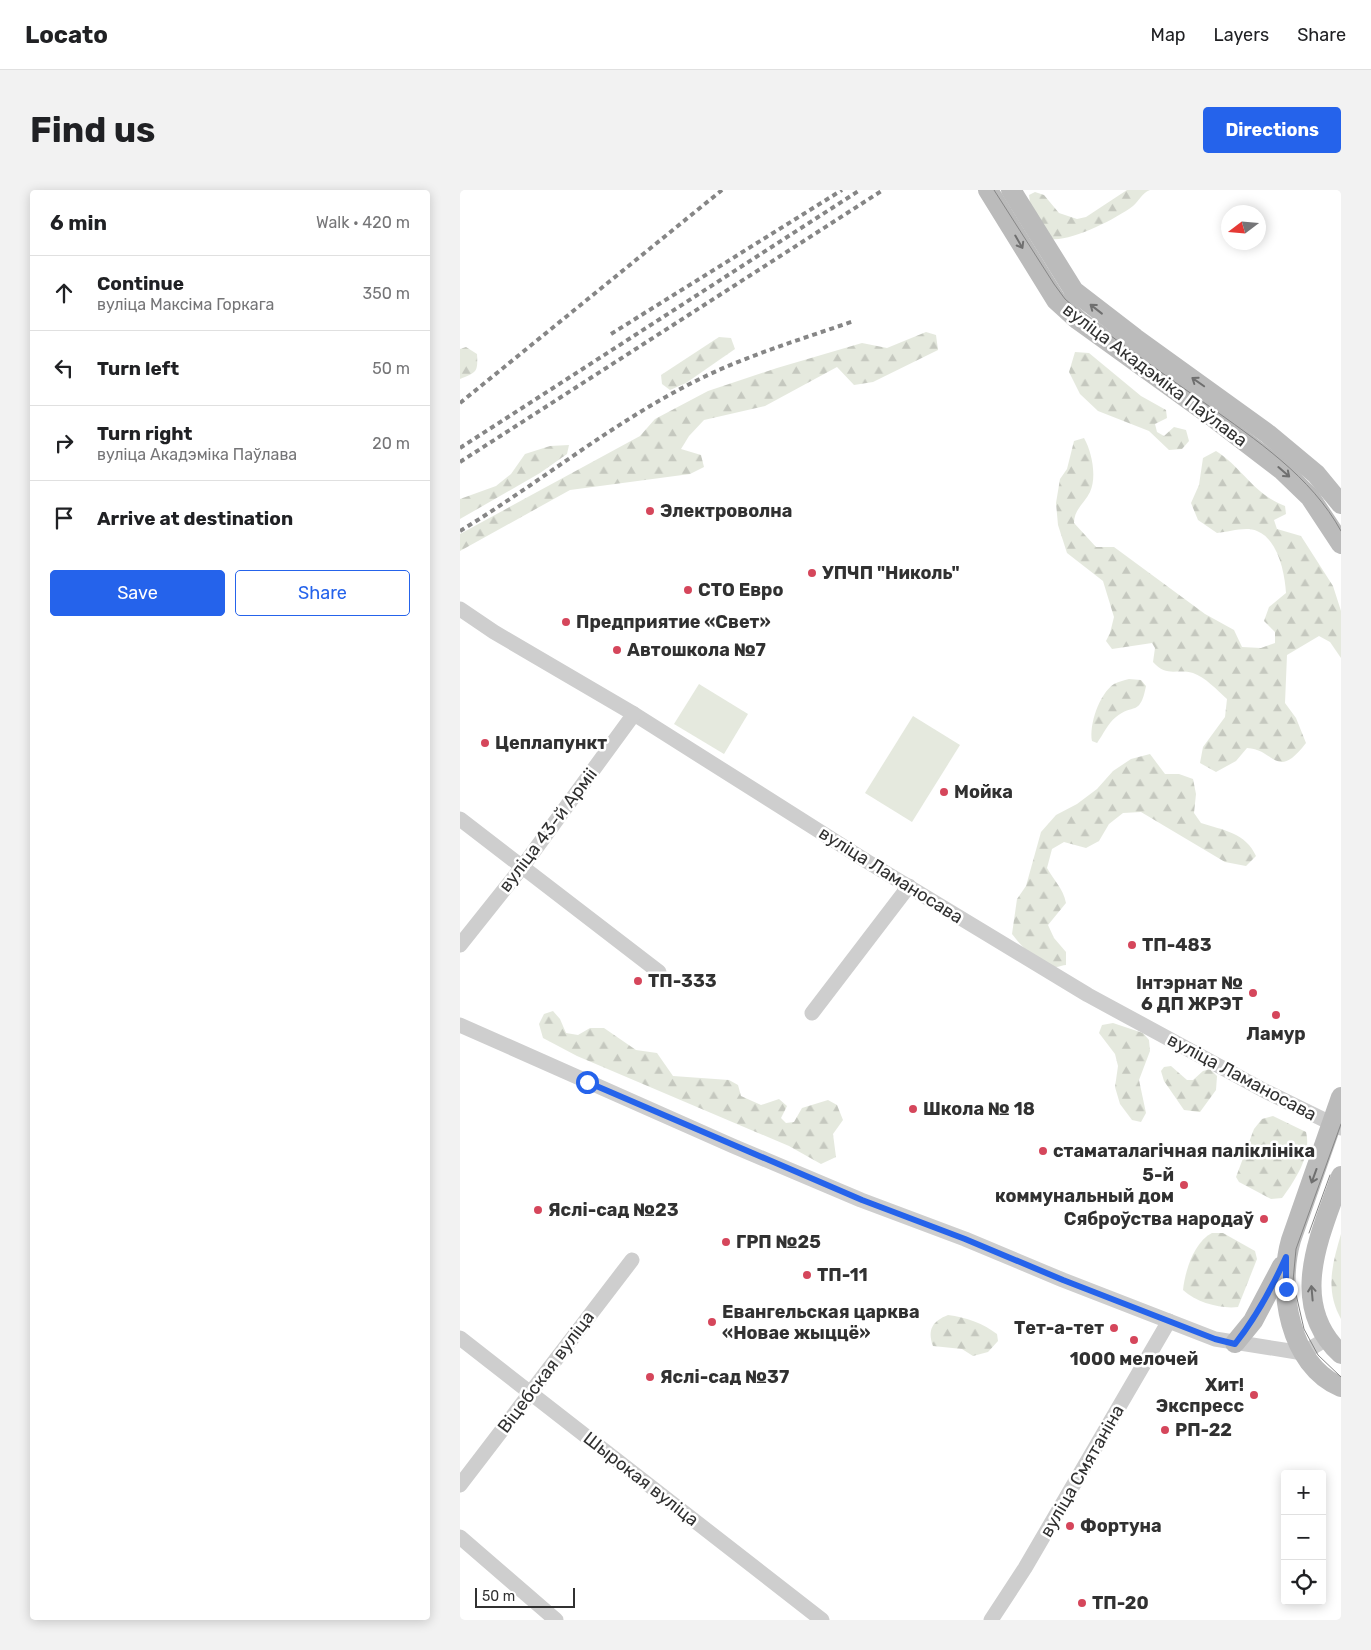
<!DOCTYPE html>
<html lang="en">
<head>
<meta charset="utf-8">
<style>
	body { margin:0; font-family:Rubik,sans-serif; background:#f2f2f2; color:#202124 }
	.controls { position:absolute; right:15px; bottom:15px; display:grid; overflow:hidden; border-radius:5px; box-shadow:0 2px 12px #0003 }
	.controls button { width:45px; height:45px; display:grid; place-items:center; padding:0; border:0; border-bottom:1px solid #e0e0e0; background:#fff; color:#202124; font:25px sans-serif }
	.compass { position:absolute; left:761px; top:15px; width:45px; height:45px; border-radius:50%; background:#fff; box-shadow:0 2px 12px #0003; rotate:254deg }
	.scale { position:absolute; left:15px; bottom:12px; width:100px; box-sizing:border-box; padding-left:5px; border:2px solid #313131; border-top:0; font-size:14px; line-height:18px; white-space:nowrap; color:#313131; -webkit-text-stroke:4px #fff; paint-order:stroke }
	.stop { position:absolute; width:15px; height:15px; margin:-11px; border:4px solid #2563eb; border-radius:50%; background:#fff }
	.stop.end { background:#2563eb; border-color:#fff; box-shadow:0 1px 5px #0008 }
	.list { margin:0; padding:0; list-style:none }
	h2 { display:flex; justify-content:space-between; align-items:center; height:65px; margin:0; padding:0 20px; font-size:21px }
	h2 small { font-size:16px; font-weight:400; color:#757577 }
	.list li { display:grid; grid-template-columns:32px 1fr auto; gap:15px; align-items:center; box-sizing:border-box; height:75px; padding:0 20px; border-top:1px solid #e0e0e0 }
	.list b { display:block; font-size:19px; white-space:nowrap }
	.list p { margin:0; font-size:16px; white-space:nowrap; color:#757577 }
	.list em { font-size:16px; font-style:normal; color:#757577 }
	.actions { display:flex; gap:10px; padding:15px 20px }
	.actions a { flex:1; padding:11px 0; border:1px solid #2563eb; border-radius:5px; text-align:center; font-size:18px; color:#2563eb }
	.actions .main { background:#2563eb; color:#fff }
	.icon { flex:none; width:28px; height:28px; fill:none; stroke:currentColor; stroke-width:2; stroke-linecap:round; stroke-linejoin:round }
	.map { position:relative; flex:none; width:881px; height:1430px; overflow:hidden; border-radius:5px }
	header { display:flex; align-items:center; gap:30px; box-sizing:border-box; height:70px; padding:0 25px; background:#fff; border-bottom:1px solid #e0e0e0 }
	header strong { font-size:24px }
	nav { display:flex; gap:28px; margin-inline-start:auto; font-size:18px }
	.intro { display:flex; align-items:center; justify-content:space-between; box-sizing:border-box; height:120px; padding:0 30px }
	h1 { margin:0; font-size:35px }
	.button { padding:12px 22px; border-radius:5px; background:#2563eb; color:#fff; font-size:18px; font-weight:700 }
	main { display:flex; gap:30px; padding:0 30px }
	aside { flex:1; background:#fff; border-radius:5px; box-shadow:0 2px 12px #0003 }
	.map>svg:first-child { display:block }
	.forest { fill:url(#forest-firs) }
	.pitch { fill:#e5e9de }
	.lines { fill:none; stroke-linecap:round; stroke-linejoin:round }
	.minor { stroke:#cecece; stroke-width:15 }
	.secondary { stroke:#bbb; stroke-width:20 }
	.tram { stroke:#868686; stroke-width:1 }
	.rail { stroke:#868686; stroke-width:4; stroke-dasharray:5 4; stroke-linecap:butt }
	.oneway { stroke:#6f6f6f }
	.route { stroke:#2563eb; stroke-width:6 }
	.poi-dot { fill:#d5465b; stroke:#fff; stroke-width:2 }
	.labels { text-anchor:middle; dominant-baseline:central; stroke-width:5; stroke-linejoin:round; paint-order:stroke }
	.street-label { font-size:18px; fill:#313131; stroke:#fff }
	.poi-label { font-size:18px; font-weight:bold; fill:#313131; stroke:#fff; text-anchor:start }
</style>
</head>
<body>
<header>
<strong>Locato</strong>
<nav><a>Map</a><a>Layers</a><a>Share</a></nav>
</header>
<div class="intro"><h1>Find us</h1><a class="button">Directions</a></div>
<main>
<aside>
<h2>6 min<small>Walk · 420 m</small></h2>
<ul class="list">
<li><svg class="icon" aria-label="ahead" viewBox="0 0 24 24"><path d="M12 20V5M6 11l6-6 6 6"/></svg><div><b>Continue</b><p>вуліца Максіма Горкага</p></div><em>350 m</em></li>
<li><svg class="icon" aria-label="left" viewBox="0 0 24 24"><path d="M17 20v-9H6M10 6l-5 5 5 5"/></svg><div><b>Turn left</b></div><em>50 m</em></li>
<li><svg class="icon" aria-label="right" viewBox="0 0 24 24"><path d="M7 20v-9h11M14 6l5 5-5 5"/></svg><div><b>Turn right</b><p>вуліца Акадэміка Паўлава</p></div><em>20 m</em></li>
<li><svg class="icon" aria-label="arrive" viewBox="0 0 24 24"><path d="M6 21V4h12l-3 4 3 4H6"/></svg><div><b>Arrive at destination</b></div></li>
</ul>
<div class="actions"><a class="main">Save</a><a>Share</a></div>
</aside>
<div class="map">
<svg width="881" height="1430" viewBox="0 0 881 1430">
	<defs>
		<pattern id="forest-firs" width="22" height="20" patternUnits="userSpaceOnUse" patternTransform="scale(1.25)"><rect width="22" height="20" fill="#e5e9de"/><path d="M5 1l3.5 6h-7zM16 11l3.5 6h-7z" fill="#c5c8bf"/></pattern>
	</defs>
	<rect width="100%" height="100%" fill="#fff"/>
	<g class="forest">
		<path d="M667 0H690C682 3 679 11 673 16 656 29 610 52 591 49L570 13 569 5 575 2 584 5 599 23 617 29 626 27Z"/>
		<path d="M466 142 476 145 478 160 413 192 394 195 377 177 305 216 244 230 229 246 221 259 241 265 244 277 230 284 110 300 0 361V344L180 246 195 229 248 201 317 178 402 153 427 158Z"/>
		<path d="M259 147 271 148 275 159 226 193 210 200 202 194 201 185Z"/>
		<path d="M6 157 17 164C18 182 17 182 0 189V159Z"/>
		<path d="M615 162 629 163 681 206 706 220 707 228 695 234 697 242 704 246 714 237 726 240 729 251 722 259 709 260 689 241 638 221 620 204 609 182Z"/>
		<path d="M624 248C632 262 637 287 630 302 625 313 614 319 614 333L636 357H654L745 424 774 440 782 457 801 458 815 453V442L804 431 809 417 826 403C825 384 818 349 797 341 786 336 769 342 757 343L738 330 731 313 739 295 743 268 756 261C783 278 792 303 825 316L826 324 814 330 817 339 841 346 873 396 881 421V468L870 452 859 446 827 465 825 513 836 528 846 553C816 592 815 559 787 558L776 571 756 582 740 573 743 557 765 527 767 509C757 500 745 487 733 483 717 478 707 488 693 472L695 458 692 453 652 459 646 451 650 443 654 427 643 391 607 363 598 335 596 313 600 289 607 279 614 251Z"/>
		<path d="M109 255 107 264 80 283 0 329V309L36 296 51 284 65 264 90 256Z"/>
		<path d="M669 489 681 490 686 496C680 527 673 513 656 527 648 533 643 545 637 553L632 551C629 535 639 504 654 494 658 492 664 490 669 489Z"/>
		<path d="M690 564 705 584H719L733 589 736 604 734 623 741 633C763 640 786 643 796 666L786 676 765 672 681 622 663 623 649 634 639 651 626 658 604 652 592 659 587 678C594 691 603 698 606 713L588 735 594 748 606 762V775C603 775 597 778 594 777 578 775 561 756 552 744L557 709 566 696 581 642 596 625 617 614 637 599 653 581 671 569Z"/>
		<path d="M93 821 100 829 106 843 118 845 130 838H144L176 860 197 863 213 886 269 890 278 895 281 906 301 915 319 909 327 916 321 928 326 933 334 932 342 918 368 910 377 915 383 930 373 944 376 967 361 974 329 956 117 866 83 848 79 834 84 824Z"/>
		<path d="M653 833 683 843 689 850 690 861 679 890 686 923 681 932 672 930 660 914 655 897 658 876 655 864 639 843 642 835Z"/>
		<path d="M711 876 727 890H733L743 881 750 879 757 886 756 900 740 922 724 920 704 891 701 881 704 877Z"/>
		<path d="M813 926 846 942C852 965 835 990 822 1008L811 1009 779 992 776 987 794 939 802 929Z"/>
		<path d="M752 1043H763L795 1061 797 1069 778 1117C761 1119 737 1113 723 1100 725 1081 734 1052 752 1043Z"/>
		<path d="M881 1044V1129C865 1100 872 1075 881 1044Z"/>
		<path d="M488 1125C506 1127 524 1134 537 1144L538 1151 528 1162 513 1166 502 1159 473 1156C467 1139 473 1131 488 1125Z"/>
	</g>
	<g class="pitch">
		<path d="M239 494 288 524 264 564 214 534Z"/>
		<path d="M453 526 500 555 452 632 405 603Z"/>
	</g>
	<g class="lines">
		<g class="minor">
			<path d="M0 419 34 442 174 524 408 672 628 805 805 901 881 938"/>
			<path d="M0 629 199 782"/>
			<path d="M0 755 63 676 174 524"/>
			<path d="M352 823 449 696"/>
			<path d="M0 835 273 956 401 1010 505 1049 603 1090 755 1149 843 1163 868 1148"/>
			<path d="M0 1148 362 1430"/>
			<path d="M0 1295 172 1070"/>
			<path d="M0 1347 96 1430"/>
			<path d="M531 1430 565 1378 709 1131"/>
		</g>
		<g class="secondary">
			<path d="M528 0 596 110 618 130 754 228 822 280 850 307 881 354"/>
			<path d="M551 0 614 101 675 148 808 244 856 284 881 314"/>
			<path d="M881 907 831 1050C817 1099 829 1175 881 1197"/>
			<path d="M881 986C861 1044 826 1113 881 1164"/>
			<path d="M775 1153 793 1131 822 1076"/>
		</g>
		<g class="tram">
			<path d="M534 0 594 94 605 109 628 129C667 158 706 186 746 214 796 250 851 286 881 341"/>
			<path d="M881 934 836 1059 833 1091 844 1139 858 1165 881 1187"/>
			<path d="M849 1043 870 985"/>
		</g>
		<g class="rail">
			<path d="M151 144 382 0"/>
			<path d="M0 213 262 0"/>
			<path d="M0 258 400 0"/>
			<path d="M0 272 423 0"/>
			<path d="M0 341C76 295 146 238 224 197 278 168 336 151 394 131"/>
		</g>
	</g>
	<defs><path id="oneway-shaft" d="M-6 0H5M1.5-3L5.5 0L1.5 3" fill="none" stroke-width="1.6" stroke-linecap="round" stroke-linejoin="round" transform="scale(1.25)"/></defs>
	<g class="oneway">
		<use href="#oneway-shaft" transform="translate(559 52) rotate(60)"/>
		<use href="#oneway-shaft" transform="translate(636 119) rotate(-142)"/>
		<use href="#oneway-shaft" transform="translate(738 192) rotate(-145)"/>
		<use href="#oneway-shaft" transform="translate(824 282) rotate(41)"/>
		<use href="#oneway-shaft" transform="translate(854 986) rotate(110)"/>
		<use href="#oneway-shaft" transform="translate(852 1103) rotate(-95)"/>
	</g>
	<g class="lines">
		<path class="route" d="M127 892 402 1010 505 1049 603 1090 755 1149 775 1154C797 1126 812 1098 826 1067V1099"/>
	</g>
	<g class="poi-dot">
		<circle cx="190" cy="321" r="5"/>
		<circle cx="352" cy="383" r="5"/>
		<circle cx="228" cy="400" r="5"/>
		<circle cx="106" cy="432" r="5"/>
		<circle cx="157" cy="460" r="5"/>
		<circle cx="25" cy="553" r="5"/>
		<circle cx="484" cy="602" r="5"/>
		<circle cx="672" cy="755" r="5"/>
		<circle cx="178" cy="791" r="5"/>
		<circle cx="793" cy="803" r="5"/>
		<circle cx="816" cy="825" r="5"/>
		<circle cx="453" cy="919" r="5"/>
		<circle cx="583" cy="961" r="5"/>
		<circle cx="724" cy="995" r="5"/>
		<circle cx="78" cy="1020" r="5"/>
		<circle cx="804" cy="1029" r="5"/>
		<circle cx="266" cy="1052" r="5"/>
		<circle cx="347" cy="1085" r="5"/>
		<circle cx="252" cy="1132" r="5"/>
		<circle cx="654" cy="1138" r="5"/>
		<circle cx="674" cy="1150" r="5"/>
		<circle cx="190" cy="1187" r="5"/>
		<circle cx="794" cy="1205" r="5"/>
		<circle cx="705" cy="1240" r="5"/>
		<circle cx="610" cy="1336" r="5"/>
		<circle cx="622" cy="1413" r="5"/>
	</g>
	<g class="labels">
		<g class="street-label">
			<text transform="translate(695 185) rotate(37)">вуліца Акадэміка Паўлава</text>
			<text transform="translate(88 640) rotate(-53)">вуліца 43-й Арміі</text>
			<text transform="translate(431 685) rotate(32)">вуліца Ламаносава</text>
			<text transform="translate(782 887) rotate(28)">вуліца Ламаносава</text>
			<text transform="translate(86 1182) rotate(-53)">Віцебская вуліца</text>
			<text transform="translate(622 1281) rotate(-60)">вуліца Смятаніна</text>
			<text transform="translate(181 1289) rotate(38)">Шырокая вуліца</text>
		</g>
		<g class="poi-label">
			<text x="200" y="321">Электроволна</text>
			<text x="362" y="383">УПЧП "Николь"</text>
			<text x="238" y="400">СТО Евро</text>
			<text x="116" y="432">Предприятие «Свет»</text>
			<text x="167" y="460">Автошкола №7</text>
			<text x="35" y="553">Цеплапункт</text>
			<text x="494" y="602">Мойка</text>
			<text x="682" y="755">ТП-483</text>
			<text x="188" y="791">ТП-333</text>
			<text x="783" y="793" text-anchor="end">Інтэрнат №<tspan x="783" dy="21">6 ДП ЖРЭТ</tspan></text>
			<text x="816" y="844" text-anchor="middle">Ламур</text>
			<text x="463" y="919">Школа № 18</text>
			<text x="593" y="961">стаматалагічная паліклініка</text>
			<text x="714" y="985" text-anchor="end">5-й<tspan x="714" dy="21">коммунальный дом</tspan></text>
			<text x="88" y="1020">Яслі-сад №23</text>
			<text x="794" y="1029" text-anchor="end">Сяброўства народаў</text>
			<text x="276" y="1052">ГРП №25</text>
			<text x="357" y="1085">ТП-11</text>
			<text x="262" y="1122">Евангельская царква<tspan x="262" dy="21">«Новае жыццё»</tspan></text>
			<text x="644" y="1138" text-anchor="end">Тет-а-тет</text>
			<text x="674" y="1169" text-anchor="middle">1000 мелочей</text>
			<text x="200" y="1187">Яслі-сад №37</text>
			<text x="784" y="1195" text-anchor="end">Хит!<tspan x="784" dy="21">Экспресс</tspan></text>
			<text x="715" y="1240">РП-22</text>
			<text x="620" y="1336">Фортуна</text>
			<text x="632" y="1413">ТП-20</text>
		</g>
	</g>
</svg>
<div class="controls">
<button>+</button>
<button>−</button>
<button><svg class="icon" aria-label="locate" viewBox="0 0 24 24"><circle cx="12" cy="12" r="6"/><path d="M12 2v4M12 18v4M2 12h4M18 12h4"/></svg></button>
</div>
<svg class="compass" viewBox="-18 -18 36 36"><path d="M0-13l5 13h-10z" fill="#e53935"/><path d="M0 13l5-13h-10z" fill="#757577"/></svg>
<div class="scale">50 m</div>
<div class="stop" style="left:127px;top:892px"></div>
<div class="stop end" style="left:826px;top:1099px"></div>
</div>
</main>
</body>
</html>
